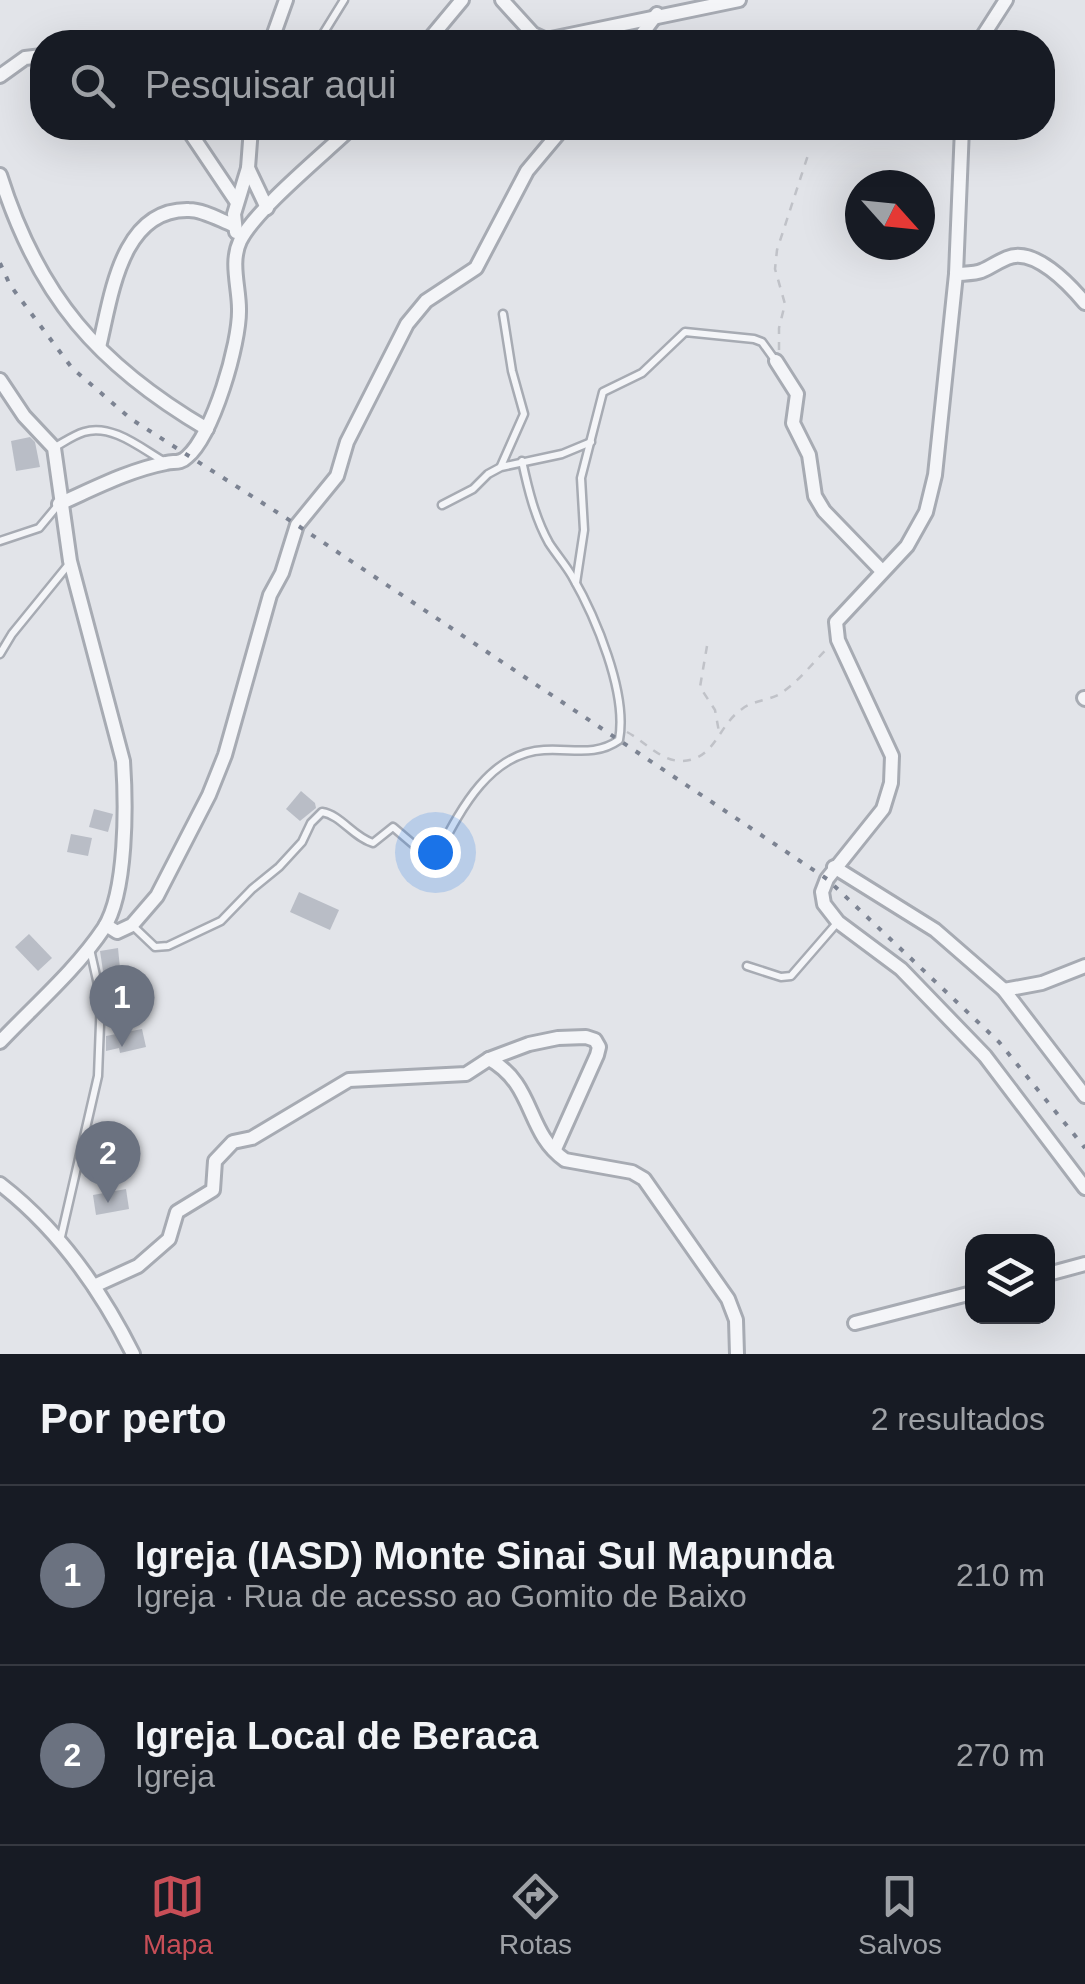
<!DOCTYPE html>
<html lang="pt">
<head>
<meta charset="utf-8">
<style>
	body { margin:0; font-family:Arial,sans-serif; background:#242831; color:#f1f3f6 }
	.controls { position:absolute; right:30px; bottom:30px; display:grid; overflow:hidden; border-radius:20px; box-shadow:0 10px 40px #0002 }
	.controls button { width:90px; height:90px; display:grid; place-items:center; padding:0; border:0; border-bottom:2px solid #363941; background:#171b24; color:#f1f3f6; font:50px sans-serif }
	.compass { position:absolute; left:845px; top:170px; width:90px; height:90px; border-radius:50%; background:#171b24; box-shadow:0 10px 40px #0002; rotate:117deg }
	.you { position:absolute; left:435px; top:852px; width:35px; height:35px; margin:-25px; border:8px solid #fff; border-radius:50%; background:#1a73e8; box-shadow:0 0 0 15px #1a73e833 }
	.badge { display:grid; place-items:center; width:65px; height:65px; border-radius:50%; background:#c84e57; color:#fff; font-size:32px; font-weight:700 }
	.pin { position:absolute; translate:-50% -82px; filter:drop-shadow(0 2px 5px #0008) }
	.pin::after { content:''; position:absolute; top:52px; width:35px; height:30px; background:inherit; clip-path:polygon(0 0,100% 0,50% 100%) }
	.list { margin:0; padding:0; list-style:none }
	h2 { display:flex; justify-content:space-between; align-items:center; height:130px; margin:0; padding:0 40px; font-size:42px }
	h2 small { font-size:32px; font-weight:400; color:#9ea1a6 }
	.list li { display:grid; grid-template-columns:65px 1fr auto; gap:30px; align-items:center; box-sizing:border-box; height:180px; padding:0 40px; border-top:2px solid #363941 }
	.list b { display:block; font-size:38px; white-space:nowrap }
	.list p { margin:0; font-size:32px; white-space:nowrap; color:#9ea1a6 }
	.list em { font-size:32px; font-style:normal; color:#9ea1a6 }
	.icon { flex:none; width:55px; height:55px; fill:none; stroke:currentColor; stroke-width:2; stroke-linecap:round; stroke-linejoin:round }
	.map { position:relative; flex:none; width:1085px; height:1354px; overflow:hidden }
	.search { position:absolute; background:#171b24; box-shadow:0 10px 40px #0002; left:30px; right:30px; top:30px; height:110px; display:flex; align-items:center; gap:25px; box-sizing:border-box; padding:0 35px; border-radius:40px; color:#9ea1a6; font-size:38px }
	.sheet { height:490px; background:#171b24 }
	nav { display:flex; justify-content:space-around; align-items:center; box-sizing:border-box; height:140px; border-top:2px solid #363941; background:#171b24; font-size:28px; color:#9ea1a6 }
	nav a { display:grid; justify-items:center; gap:5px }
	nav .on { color:#c84e57 }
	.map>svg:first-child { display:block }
	.building { fill:#b9bdc6 }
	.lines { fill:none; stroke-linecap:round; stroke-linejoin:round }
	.lane-casing { stroke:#a7abb3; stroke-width:11 }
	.street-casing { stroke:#a7abb3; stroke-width:18 }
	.path { stroke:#c0c2c8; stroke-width:2.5; stroke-dasharray:8 8; stroke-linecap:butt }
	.lane { stroke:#f4f5f8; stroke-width:6 }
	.street { stroke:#f4f5f8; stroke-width:12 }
	.rail { stroke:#7c8392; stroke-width:4; stroke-dasharray:5 10; stroke-linecap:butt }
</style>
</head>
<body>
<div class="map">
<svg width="1085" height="1354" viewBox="0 0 1085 1354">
	<rect width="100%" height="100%" fill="#e2e4e9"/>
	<g class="building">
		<path d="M30 437 35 442 40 467 16 471 11 441Z"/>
		<path d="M301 791 315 803 316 808 300 821 286 809Z"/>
		<path d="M94 809 113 814 108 832 89 827Z"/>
		<path d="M71 834 92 838 88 856 67 852Z"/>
		<path d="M299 892 339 910 330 930 290 912Z"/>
		<path d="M29 934 52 958 38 971 15 947Z"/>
		<path d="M118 948 122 989 106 991 100 951Z"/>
		<path d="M142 1029 146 1047 120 1053 119 1048 106 1051V1036Z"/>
		<path d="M126 1189 129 1209 96 1215 93 1195Z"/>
	</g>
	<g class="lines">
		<g class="lane-casing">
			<g id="lane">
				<path d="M318 42 344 0"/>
				<path d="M253 139 261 128"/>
				<path d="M55 447C64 442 74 435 84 432 112 423 142 449 165 462"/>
				<path d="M501 466 524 414 512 371 503 314"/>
				<path d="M442 505 473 489 488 474 501 467 562 454 591 442"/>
				<path d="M0 541 39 528 59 504"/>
				<path d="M576 583 584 530 581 478 603 392 642 373 685 332 754 339 762 342 775 360"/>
				<path d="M0 654 12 634 69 564"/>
				<path d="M133 926 155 947 168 946 221 921 252 889 279 867 302 842 311 823 322 812C341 815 353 837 373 843L393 827 427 856 433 857 438 853C460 811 489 753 544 750 571 748 595 757 619 740 628 693 595 616 572 576 565 564 556 554 549 543 535 518 528 489 522 461"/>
				<path d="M747 966 781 977 791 976 837 923"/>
				<path d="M60 1241 98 1076 101 998 90 949"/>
			</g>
		</g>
		<g class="street-casing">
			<g id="street">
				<path d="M502 0 533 34 546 40 739 0"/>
				<path d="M271 42 286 0"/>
				<path d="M427 42 462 0"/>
				<path d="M636 42 657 14"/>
				<path d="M979 42 1006 0"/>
				<path d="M0 76 25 58 42 56"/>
				<path d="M187 128 236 201"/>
				<path d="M962 128 956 274 935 475 926 512 907 546 836 622 838 640 892 756 891 783 883 809 827 879 822 892 824 904 838 922 901 969 985 1056 1085 1188"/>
				<path d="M248 168 267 208"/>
				<path d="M0 175C38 296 98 365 207 429"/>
				<path d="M236 232 234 214 248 168 251 128"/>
				<path d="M956 274C989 273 982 269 1007 258 1034 246 1070 285 1085 303"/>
				<path d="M99 347C111 299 120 208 189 210 203 210 220 220 233 225"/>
				<path d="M776 361 797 394 793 423 809 455 815 496 824 511 882 571"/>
				<path d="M0 380 24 416 54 448 70 561 123 761C126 804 127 892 104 928 76 970 34 1006 0 1042"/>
				<path d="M59 504C93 489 129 470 166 463 174 461 180 464 187 457 213 435 240 343 239 309 239 287 230 262 240 241 255 210 324 154 351 128"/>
				<path d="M1084 698 1085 699"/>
				<path d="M834 867 935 930 1004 990 1085 1096"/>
				<path d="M106 925 117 932 132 925 157 896 209 795 225 755 270 595 282 573 297 525 337 476 347 442 407 324 426 301 476 268 527 171 563 128"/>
				<path d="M1004 990 1042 983 1085 966"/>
				<path d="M489 1059C535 1084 526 1133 565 1160L632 1172 644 1179 728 1299 736 1320 737 1354"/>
				<path d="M0 1184C57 1228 101 1290 133 1354"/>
				<path d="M1048 1274 1085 1264"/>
				<path d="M94 1286 138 1266 169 1239 177 1212 213 1190 215 1161 233 1142 252 1138 349 1080 466 1074 489 1059 529 1044 558 1038 586 1037 595 1040 599 1047 597 1055 555 1149"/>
				<path d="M855 1323 972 1293"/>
			</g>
		</g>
		<g class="path">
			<path d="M779 350V328L785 304 775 269 777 250 809 152"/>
			<path d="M707 646 700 687 715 710 719 732"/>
			<path d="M627 732C644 741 661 761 681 761 716 760 717 726 742 709 755 699 772 701 784 691 801 679 814 661 829 647"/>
		</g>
		<use href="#lane" class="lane"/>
		<use href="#street" class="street"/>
		<path class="rail" d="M0 263 10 285 72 368 131 419 297 525 827 879 999 1042 1085 1148"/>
	</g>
</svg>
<div class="controls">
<button><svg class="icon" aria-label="layers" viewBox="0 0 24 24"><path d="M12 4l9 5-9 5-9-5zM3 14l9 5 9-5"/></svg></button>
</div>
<svg class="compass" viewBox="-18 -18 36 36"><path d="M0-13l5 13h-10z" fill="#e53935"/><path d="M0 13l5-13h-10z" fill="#9ea1a6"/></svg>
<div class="you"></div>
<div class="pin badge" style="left:122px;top:1047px;background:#6b7280">1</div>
<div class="pin badge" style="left:108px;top:1203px;background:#6b7280">2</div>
<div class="search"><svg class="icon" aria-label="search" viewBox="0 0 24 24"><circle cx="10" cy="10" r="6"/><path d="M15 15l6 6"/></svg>Pesquisar aqui</div>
</div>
<section class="sheet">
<h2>Por perto<small>2 resultados</small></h2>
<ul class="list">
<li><span class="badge" style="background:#6b7280">1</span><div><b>Igreja (IASD) Monte Sinai Sul Mapunda</b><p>Igreja · Rua de acesso ao Gomito de Baixo</p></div><em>210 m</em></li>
<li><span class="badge" style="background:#6b7280">2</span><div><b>Igreja Local de Beraca</b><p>Igreja</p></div><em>270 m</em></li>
</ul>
</section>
<nav>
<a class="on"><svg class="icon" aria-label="map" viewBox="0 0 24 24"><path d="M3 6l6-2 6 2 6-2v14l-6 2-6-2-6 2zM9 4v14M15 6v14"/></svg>Mapa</a>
<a><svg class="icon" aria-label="directions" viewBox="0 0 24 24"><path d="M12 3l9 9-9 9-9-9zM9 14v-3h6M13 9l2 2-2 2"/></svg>Rotas</a>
<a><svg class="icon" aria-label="saved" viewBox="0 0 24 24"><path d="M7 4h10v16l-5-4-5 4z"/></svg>Salvos</a>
</nav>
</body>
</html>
